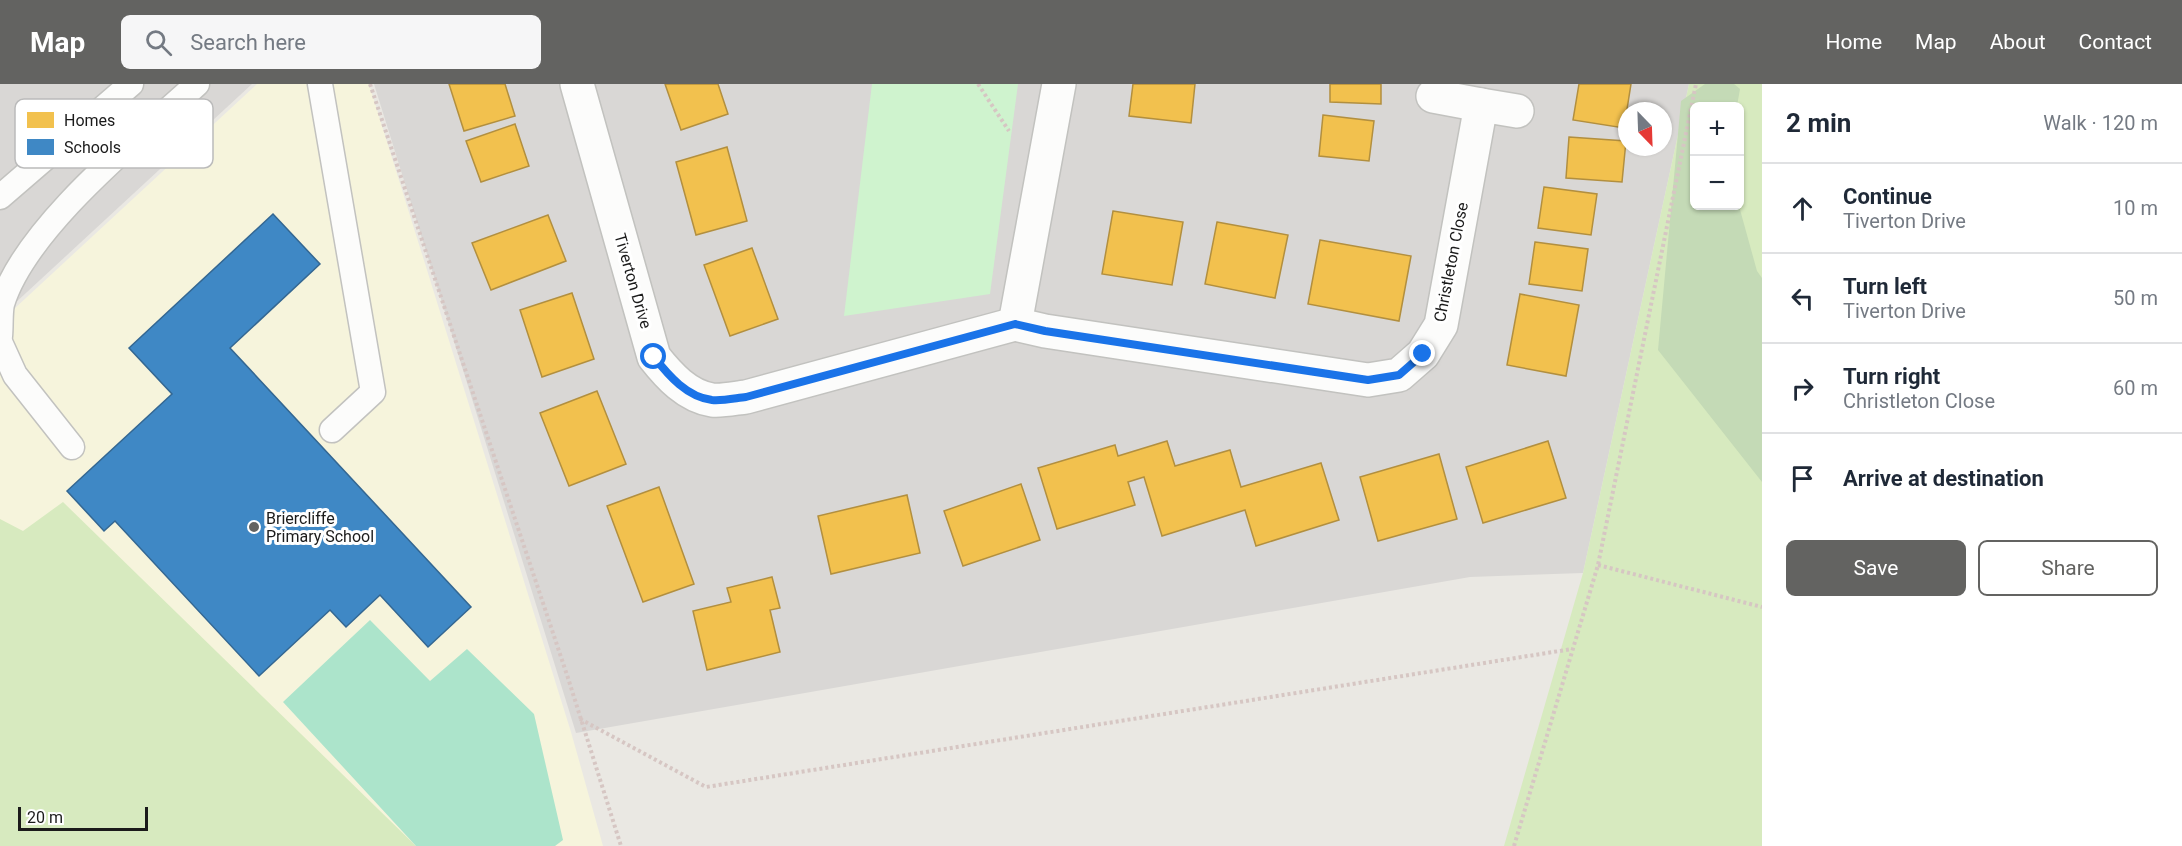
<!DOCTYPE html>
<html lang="en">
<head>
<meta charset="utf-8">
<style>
	body { margin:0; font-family:Roboto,sans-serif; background:#f6f6f7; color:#1f2937 }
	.controls { position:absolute; right:18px; top:18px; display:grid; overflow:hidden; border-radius:9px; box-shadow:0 2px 4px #0004 }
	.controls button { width:54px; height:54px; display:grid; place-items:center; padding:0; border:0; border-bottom:2px solid #e0e1e3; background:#fff; color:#1f2937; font:30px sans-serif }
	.compass { position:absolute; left:1618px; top:18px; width:54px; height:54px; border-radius:50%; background:#fff; box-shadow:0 2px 4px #0004; rotate:157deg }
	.scale { position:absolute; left:18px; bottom:15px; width:130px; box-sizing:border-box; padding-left:6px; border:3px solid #1b1b1b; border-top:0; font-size:16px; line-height:21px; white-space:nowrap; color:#1b1b1b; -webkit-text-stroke:4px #fff; paint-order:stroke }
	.stop { position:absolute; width:18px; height:18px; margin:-14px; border:4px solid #1a73e8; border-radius:50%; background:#fff }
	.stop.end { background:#1a73e8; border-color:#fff; box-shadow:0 2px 6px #0008 }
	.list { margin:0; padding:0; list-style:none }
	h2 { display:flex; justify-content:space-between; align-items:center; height:78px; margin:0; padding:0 24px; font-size:26px }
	h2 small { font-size:20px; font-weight:400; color:#747a83 }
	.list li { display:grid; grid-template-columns:39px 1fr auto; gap:18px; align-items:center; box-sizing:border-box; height:90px; padding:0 24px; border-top:2px solid #e0e1e3 }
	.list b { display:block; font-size:22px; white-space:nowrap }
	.list p { margin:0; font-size:20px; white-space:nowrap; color:#747a83 }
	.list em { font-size:20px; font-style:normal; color:#747a83 }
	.actions { display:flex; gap:12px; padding:18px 24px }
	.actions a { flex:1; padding:14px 0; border:2px solid #636361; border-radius:9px; text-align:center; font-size:21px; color:#636361 }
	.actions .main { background:#636361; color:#fff }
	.icon { flex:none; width:33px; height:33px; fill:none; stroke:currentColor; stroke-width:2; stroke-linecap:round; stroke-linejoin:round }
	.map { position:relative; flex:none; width:1762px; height:762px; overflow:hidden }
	header { display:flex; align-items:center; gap:36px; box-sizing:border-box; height:84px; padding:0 30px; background:#636361; color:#fff }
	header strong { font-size:28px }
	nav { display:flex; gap:33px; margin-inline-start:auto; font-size:21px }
	.search { width:420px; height:54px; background:#f6f6f7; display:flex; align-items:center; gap:15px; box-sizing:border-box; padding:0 21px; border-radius:9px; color:#747a83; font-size:22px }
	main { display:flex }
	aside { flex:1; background:#fff }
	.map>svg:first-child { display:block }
	.residential { fill:#d9d7d5; fill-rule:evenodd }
	.education { fill:#f6f4dc }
	.grass { fill:#d7eabf; fill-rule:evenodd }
	.forest { fill:#c4dab6 }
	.park { fill:#cff3ce }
	.pitch { fill:#ace4cb }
	.homes { fill:#f2c14e; stroke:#b28f3f; stroke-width:1.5 }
	.schools { fill:#3f88c5; stroke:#346792; stroke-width:1.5 }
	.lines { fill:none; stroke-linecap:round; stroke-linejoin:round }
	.lane-casing { stroke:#c2c2bf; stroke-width:27 }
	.street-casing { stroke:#c2c2bf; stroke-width:36 }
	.path { stroke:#d6c6c3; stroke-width:4; stroke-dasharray:3 3; stroke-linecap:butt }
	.lane { stroke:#fcfcfb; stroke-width:24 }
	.street { stroke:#fcfcfb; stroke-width:33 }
	.route { stroke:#1a73e8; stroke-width:8 }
	.poi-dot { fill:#636361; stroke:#fff; stroke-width:2 }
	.labels { text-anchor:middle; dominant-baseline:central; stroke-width:6; stroke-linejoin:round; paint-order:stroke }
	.street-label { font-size:16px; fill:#1b1b1b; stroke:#fff }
	.poi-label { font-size:16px; fill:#1b1b1b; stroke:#fff; text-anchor:start }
	.key { fill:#fff; stroke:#bbb; stroke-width:1.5 }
	.key-label { font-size:16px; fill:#1b1b1b }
</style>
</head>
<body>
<header>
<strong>Map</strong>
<div class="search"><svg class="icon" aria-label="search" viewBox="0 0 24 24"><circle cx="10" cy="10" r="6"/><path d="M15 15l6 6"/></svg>Search here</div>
<nav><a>Home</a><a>Map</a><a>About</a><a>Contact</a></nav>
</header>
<main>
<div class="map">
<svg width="1762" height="762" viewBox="0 0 1762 762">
	<rect width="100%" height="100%" fill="#eae8e3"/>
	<g class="residential">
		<path d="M0 0H252L0 233Z"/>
		<path d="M374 0H1689L1583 489 1470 493 576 649ZM1627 27H1663V63H1627Z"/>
	</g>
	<path class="education" d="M257 0H369L571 648 603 762H0V238Z"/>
	<g class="grass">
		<path d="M1689 0H1762V762H1504L1583 489ZM1694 22H1740V122H1694Z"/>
		<path d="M63 418 416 762H0V435L23 447Z"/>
	</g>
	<path class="forest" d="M1705 0H1734L1740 5 1737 22H1694V122H1739L1757 187 1762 194V398L1658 266 1681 17Z"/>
	<path class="park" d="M872 0H1018L990 210 844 232Z"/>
	<path class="pitch" d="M370 536 430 597 467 565 534 630 563 756 555 762H416L283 618Z"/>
	<g class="homes">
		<path d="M449 0H505L515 32 464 47Z"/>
		<path d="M665 0H718L728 30 681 46Z"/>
		<path d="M1133 0H1195L1191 39 1129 32Z"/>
		<path d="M1330 0H1381V20L1330 18Z"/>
		<path d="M1579 0H1631L1624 44 1573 36Z"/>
		<path d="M1323 31 1374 37 1369 77 1319 72Z"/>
		<path d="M515 40 529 82 481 98 466 57Z"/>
		<path d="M1569 53 1626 57 1622 98 1566 94Z"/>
		<path d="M727 63 747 137 696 151 676 78Z"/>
		<path d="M1544 103 1597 110 1591 151 1538 144Z"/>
		<path d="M1113 127 1183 138 1172 201 1102 190Z"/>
		<path d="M548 131 566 177 491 206 472 159Z"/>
		<path d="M1217 138 1288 151 1275 214 1205 200Z"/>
		<path d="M1320 156 1411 172 1399 237 1308 220Z"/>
		<path d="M1535 158 1588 165 1582 207 1529 200Z"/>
		<path d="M752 164 778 235 730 252 704 181Z"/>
		<path d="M572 209 594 275 542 293 520 226Z"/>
		<path d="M1520 210 1579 221 1566 292 1507 281Z"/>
		<path d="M597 307 626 380 569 402 540 329Z"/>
		<path d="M1167 357 1175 382 1230 366 1241 403 1321 379 1339 436 1256 462 1245 426 1162 452 1144 393 1128 398 1135 421 1057 445 1038 384 1115 361 1118 372Z"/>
		<path d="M1548 357 1566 414 1483 439 1466 383Z"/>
		<path d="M1439 370 1457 435 1378 457 1360 393Z"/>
		<path d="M1021 400 1040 456 963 482 944 427Z"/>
		<path d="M659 403 694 500 643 518 607 422Z"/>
		<path d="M907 411 920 469 831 490 818 432Z"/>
		<path d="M772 493 780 524 770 526 780 568 707 586 693 527 731 518 727 504Z"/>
	</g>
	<path class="schools" d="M273 130 320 180 230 264 471 523 428 563 380 511 346 543 330 526 259 592 115 437 104 447 67 407 172 310 129 264Z"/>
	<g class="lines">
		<g class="lane-casing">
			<g id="lane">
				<path d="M320 0 373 308 332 346"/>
				<path d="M0 113 131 0"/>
				<path d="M0 252C1 242 0 229 2 220 25 144 138 54 197 0"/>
				<path d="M0 258 15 291 72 363"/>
			</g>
		</g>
		<g class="street-casing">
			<g id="street">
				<path d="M577 0 654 273C669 292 687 312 712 316 723 317 736 314 746 313L1015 240 1059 0"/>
				<path d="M1481 21 1517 27"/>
				<path d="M1015 240 1045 247 1368 296 1399 291 1423 270 1441 241 1481 21 1433 12"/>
			</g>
		</g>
		<g class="path">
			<path d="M370 0 568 594 621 762"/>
			<path d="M978 0 1009 47"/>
			<path d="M1598 481 1762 523"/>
			<path d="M580 635 706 703 1572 565"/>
			<path d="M1514 762 1598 481 1696 0"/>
		</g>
		<use href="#lane" class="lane"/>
		<use href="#street" class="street"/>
	</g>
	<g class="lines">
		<path class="route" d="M654 273C669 292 687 313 712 316 723 317 736 314 746 313L1015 240 1045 247 1368 296 1399 291 1423 270"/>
	</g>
	<circle class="poi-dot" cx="254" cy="443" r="6"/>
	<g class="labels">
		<g class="street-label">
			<text transform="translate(1451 178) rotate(-79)">Christleton Close</text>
			<text transform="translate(633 197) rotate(74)">Tiverton Drive</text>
		</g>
		<g class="poi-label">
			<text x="266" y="434">Briercliffe<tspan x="266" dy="18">Primary School</tspan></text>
		</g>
	</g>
	<rect x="15" y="15" width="198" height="69" rx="9" class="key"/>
	<rect x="27" y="28" width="27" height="16" fill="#f2c14e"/>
	<rect x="27" y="55" width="27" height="16" fill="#3f88c5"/>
	<g class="key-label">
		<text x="64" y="42">Homes</text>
		<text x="64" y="69">Schools</text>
	</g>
</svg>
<div class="controls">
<button>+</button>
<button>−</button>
</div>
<svg class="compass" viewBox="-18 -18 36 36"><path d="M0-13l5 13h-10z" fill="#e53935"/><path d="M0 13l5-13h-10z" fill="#747a83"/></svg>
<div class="scale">20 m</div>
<div class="stop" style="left:654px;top:273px"></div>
<div class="stop end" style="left:1423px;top:270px"></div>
</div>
<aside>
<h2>2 min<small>Walk · 120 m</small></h2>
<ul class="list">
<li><svg class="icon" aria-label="ahead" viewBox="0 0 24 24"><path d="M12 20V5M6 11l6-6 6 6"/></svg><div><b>Continue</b><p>Tiverton Drive</p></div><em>10 m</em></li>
<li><svg class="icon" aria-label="left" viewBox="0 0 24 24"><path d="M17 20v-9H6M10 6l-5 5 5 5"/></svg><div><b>Turn left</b><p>Tiverton Drive</p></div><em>50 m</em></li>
<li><svg class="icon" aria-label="right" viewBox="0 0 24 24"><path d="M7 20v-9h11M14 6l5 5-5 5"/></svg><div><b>Turn right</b><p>Christleton Close</p></div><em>60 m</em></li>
<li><svg class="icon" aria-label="arrive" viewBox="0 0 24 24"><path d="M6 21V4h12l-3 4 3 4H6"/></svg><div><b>Arrive at destination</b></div></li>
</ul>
<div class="actions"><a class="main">Save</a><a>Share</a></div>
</aside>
</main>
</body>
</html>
